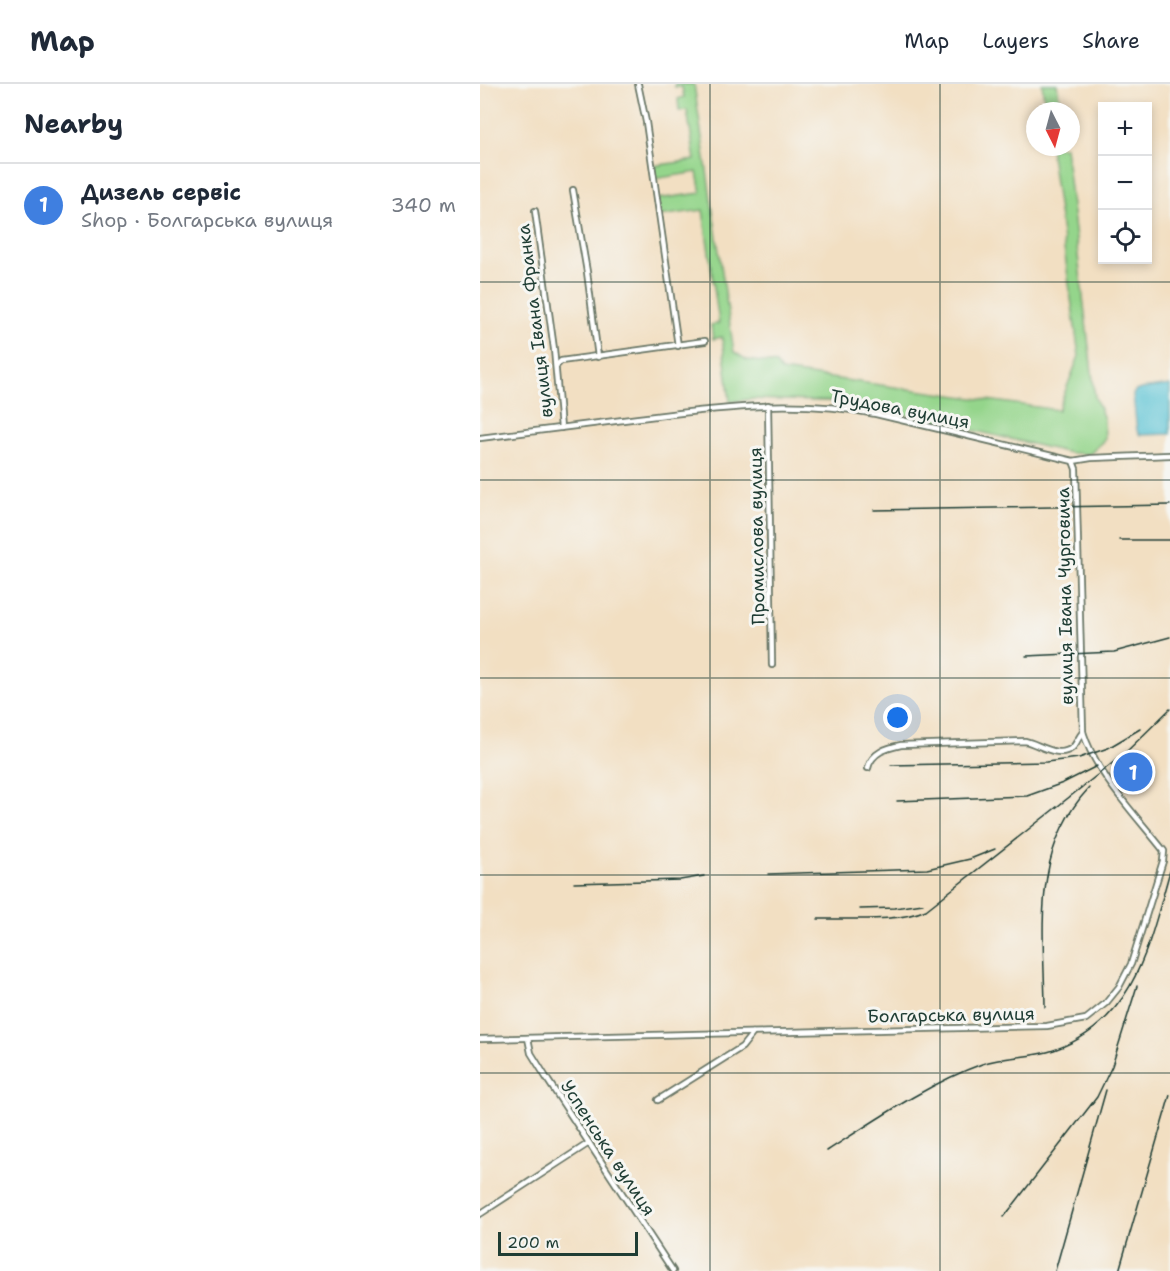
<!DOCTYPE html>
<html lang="en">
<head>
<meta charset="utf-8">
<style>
	body { margin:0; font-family:"Shantell Sans",sans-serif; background:#f2f2f3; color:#1f2937 }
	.controls { position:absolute; right:18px; top:18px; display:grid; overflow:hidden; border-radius:0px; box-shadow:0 3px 9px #0003 }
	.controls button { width:54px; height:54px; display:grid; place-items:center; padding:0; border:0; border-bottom:2px solid #e0e1e3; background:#fff; color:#1f2937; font:30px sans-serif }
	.compass { position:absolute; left:546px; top:18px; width:54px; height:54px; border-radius:50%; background:#fff; box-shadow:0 3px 9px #0003; rotate:174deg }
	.scale { position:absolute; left:18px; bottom:15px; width:140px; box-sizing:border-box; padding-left:6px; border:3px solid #1f3d34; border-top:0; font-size:16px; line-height:21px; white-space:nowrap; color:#1f3d34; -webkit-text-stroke:4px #f6f6f2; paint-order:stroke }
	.you { position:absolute; left:418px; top:634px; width:21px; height:21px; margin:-15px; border:4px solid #fff; border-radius:50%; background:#1a73e8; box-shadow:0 0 0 9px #1a73e833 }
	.badge { display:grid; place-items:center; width:39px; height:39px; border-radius:50%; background:#1f6fb2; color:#fff; font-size:20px; font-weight:700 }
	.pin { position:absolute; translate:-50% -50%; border:3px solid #fff; box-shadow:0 2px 6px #0006 }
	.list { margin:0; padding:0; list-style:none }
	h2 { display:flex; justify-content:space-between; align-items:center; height:78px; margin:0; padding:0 24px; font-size:26px }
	h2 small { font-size:20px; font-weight:400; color:#747a83 }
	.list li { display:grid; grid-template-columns:39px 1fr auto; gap:18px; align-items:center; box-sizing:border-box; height:84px; padding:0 24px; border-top:2px solid #e0e1e3 }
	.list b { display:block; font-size:22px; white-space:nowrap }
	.list p { margin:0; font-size:20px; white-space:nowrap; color:#747a83 }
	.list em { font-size:20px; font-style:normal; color:#747a83 }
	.icon { flex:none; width:33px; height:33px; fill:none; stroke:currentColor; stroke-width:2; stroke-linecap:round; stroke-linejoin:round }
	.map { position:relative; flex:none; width:690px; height:1187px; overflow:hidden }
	header { display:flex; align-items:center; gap:36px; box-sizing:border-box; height:84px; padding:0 30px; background:#fff; border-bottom:2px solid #e0e1e3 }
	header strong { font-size:28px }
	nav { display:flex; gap:33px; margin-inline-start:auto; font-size:21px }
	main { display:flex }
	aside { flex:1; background:#fff }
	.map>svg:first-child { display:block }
	.green { fill:#94d58b; stroke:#5a8960; stroke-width:1.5 }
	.water { fill:#59c2d4; stroke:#3c8084; stroke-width:1.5 }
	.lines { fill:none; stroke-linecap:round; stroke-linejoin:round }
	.minor-casing { stroke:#697666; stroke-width:8 }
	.minor { stroke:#fff; stroke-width:4.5 }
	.rail { stroke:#1f3d34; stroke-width:1.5 }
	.grid { fill:none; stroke:#1f3d34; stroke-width:1.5; stroke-opacity:0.55 }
	.labels { text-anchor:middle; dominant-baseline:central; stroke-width:6; stroke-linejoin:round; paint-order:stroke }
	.street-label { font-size:18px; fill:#1f3d34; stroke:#f6f6f2 }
</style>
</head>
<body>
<header>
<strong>Map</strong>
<nav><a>Map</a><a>Layers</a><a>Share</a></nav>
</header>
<main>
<aside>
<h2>Nearby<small></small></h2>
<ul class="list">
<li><span class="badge" style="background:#3f7fe0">1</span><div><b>Дизель сервіс</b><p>Shop · Болгарська вулиця</p></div><em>340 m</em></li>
</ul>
</aside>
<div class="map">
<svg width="690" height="1187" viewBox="0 0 690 1187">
	<rect width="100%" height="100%" fill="#f6f6f2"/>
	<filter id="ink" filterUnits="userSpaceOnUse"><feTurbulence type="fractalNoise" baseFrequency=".0167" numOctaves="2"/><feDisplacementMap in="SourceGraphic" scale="12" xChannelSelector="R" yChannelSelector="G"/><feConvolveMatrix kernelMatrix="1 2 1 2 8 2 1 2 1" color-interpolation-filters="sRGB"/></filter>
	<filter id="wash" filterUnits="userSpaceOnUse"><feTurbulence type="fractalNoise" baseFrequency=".008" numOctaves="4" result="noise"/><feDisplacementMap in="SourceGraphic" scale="24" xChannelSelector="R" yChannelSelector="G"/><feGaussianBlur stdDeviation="1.35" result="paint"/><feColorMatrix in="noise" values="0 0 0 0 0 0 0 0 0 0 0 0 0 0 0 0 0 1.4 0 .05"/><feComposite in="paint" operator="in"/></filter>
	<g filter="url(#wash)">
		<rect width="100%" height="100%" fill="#f2dfc2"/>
		<g class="green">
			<path d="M195 0H214L254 268 267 276 296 280 301 287 578 326 599 272 570 63H585L615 313 624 335 625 355 610 370 590 369 372 318 271 315 250 318 242 253 233 255 231 241 239 239 223 126 180 132 177 115 221 109 217 88 174 95 172 82 215 76 207 26 199 27 198 15 204 13 202 3H195Z"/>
			<path d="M562 0H577L581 27H566Z"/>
		</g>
		<path class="water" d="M690 301V350L660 351 657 347 653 311 655 307 661 305Z"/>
	</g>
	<g filter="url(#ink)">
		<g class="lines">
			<g class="minor-casing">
				<g id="minor">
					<path d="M158 0 166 38 198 262"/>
					<path d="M93 106 107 188 118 273"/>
					<path d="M55 127 74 265 81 344"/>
					<path d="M76 282 81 277 225 257"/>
					<path d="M288 321 292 581"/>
					<path d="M0 354C53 347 106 341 159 334 241 324 313 314 396 330L593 377 611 374 690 371"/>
					<path d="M388 684C392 668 407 664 421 661L545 657C559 660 578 675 592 664 597 660 598 653 603 648"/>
					<path d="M48 954 51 969 69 998 193 1187"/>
					<path d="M0 955 567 942 606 935 626 919 639 903 651 880 683 777 684 767C656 731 617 692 603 648L596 385 593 377"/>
					<path d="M178 1016 262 963 273 949"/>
					<path d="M0 1130 109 1059"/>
				</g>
			</g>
			<use href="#minor" class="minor"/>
			<g class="rail">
				<path d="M394 426 690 421"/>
				<path d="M639 456H690"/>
				<path d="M546 572 634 568 690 553"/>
				<path d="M639 675 690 625"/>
				<path d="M411 681 566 678 599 674 628 664 660 645"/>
				<path d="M417 717 547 712 583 699 617 682"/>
				<path d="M288 790 447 785 490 775 515 765"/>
				<path d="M94 799 200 796 224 792"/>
				<path d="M380 825 415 824 443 820"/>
				<path d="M338 835C371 834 416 839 446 826L644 670"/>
				<path d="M565 923C564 846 551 766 609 704"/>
				<path d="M347 1067C394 1037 449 999 502 980 525 972 550 974 574 966 655 938 669 860 690 787"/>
				<path d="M524 1133 617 1013 632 982 657 902"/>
				<path d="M575 1187 626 1006"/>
				<path d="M639 1187 690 1011"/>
			</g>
		</g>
	</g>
	<path class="grid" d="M230 0V1187M460 0V1187M0 198H690M0 396H690M0 594H690M0 791H690M0 989H690"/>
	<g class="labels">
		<g class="street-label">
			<text transform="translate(55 237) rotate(-97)">вулиця Івана Франка</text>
			<text transform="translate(420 325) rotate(11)">Трудова вулиця</text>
			<text transform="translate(277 452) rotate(-91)">Промислова вулиця</text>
			<text transform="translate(585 512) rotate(-91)">вулиця Івана Чурговича</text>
			<text transform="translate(471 931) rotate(-1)">Болгарська вулиця</text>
			<text transform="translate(128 1064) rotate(57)">Успенська вулиця</text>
		</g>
	</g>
</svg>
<div class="controls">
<button>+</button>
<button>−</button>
<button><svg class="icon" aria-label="locate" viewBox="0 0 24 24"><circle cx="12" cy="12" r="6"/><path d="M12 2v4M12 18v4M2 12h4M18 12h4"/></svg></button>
</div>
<svg class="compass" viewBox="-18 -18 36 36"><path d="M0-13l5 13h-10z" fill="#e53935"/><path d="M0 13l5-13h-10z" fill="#747a83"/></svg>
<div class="scale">200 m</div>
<div class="you"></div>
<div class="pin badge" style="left:653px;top:688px;background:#3f7fe0">1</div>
</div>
</main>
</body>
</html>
